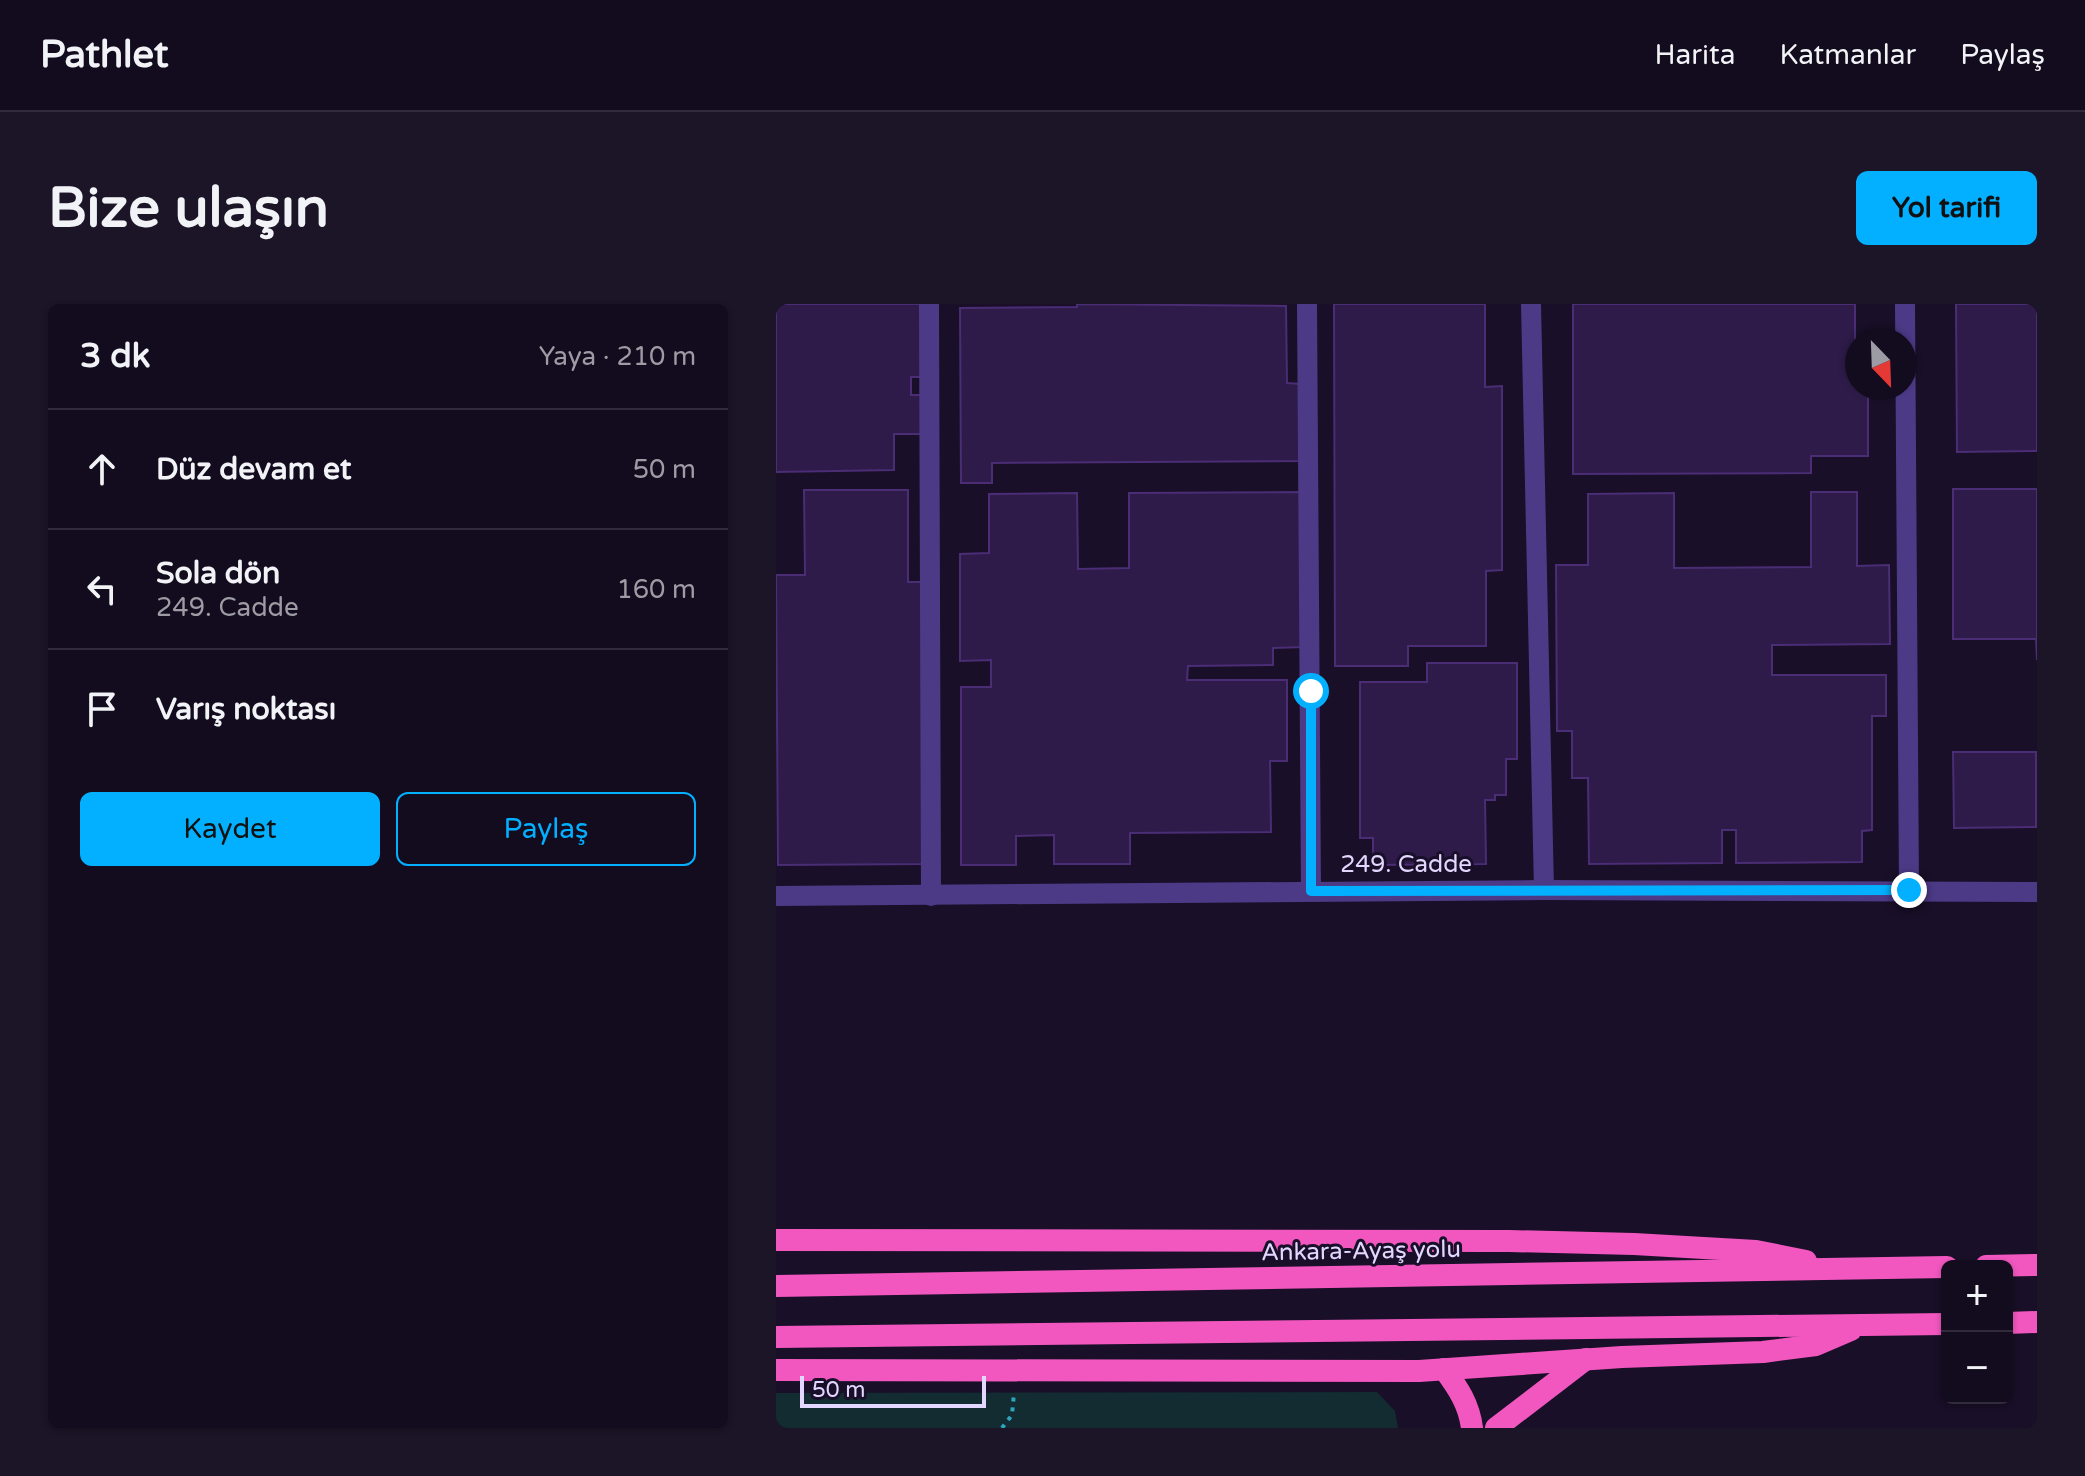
<!DOCTYPE html>
<html lang="tr">
<head>
<meta charset="utf-8">
<style>
	body { margin:0; font-family:"Varela Round",sans-serif; background:#1c1427; color:#f1f3f6 }
	.controls { position:absolute; right:24px; bottom:24px; display:grid; overflow:hidden; border-radius:12px; box-shadow:0 2px 6px #0004 }
	.controls button { width:72px; height:72px; display:grid; place-items:center; padding:0; border:0; border-bottom:2px solid #322b3c; background:#130b1e; color:#f1f3f6; font:40px sans-serif }
	.compass { position:absolute; left:1069px; top:24px; width:72px; height:72px; border-radius:50%; background:#130b1e; box-shadow:0 2px 6px #0004; rotate:157deg }
	.scale { position:absolute; left:24px; bottom:20px; width:186px; box-sizing:border-box; padding-left:8px; border:4px solid #e3d6ff; border-top:0; font-size:22px; line-height:28px; white-space:nowrap; color:#e3d6ff; -webkit-text-stroke:6px #190f28; paint-order:stroke }
	.stop { position:absolute; width:24px; height:24px; margin:-18px; border:6px solid #02b0ff; border-radius:50%; background:#fff }
	.stop.end { background:#02b0ff; border-color:#fff; box-shadow:0 2px 8px #0008 }
	.list { margin:0; padding:0; list-style:none }
	h2 { display:flex; justify-content:space-between; align-items:center; height:104px; margin:0; padding:0 32px; font-size:34px }
	h2 small { font-size:26px; font-weight:400; color:#9d9ba4 }
	.list li { display:grid; grid-template-columns:52px 1fr auto; gap:24px; align-items:center; box-sizing:border-box; height:120px; padding:0 32px; border-top:2px solid #322b3c }
	.list b { display:block; font-size:30px; white-space:nowrap }
	.list p { margin:0; font-size:26px; white-space:nowrap; color:#9d9ba4 }
	.list em { font-size:26px; font-style:normal; color:#9d9ba4 }
	.actions { display:flex; gap:16px; padding:24px 32px }
	.actions a { flex:1; padding:18px 0; border:2px solid #02b0ff; border-radius:12px; text-align:center; font-size:28px; color:#02b0ff }
	.actions .main { background:#02b0ff; color:#111 }
	.icon { flex:none; width:44px; height:44px; fill:none; stroke:currentColor; stroke-width:2; stroke-linecap:round; stroke-linejoin:round }
	.map { position:relative; flex:none; width:1261px; height:1124px; overflow:hidden; border-radius:12px }
	header { display:flex; align-items:center; gap:48px; box-sizing:border-box; height:112px; padding:0 40px; background:#130b1e; border-bottom:2px solid #322b3c }
	header strong { font-size:38px }
	nav { display:flex; gap:44px; margin-inline-start:auto; font-size:28px }
	.intro { display:flex; align-items:center; justify-content:space-between; box-sizing:border-box; height:192px; padding:0 48px }
	h1 { margin:0; font-size:56px }
	.button { padding:20px 36px; border-radius:12px; background:#02b0ff; color:#111; font-size:28px; font-weight:700 }
	main { display:flex; gap:48px; padding:0 48px }
	aside { flex:1; background:#130b1e; border-radius:12px; box-shadow:0 2px 6px #0004 }
	.map>svg:first-child { display:block }
	.green { fill:#122c32 }
	.building { fill:#2e1b49; stroke:#4a2d75; stroke-width:2 }
	.lines { fill:none; stroke-linecap:round; stroke-linejoin:round }
	.path { stroke:#2ea5bb; stroke-width:4; stroke-dasharray:4 6; stroke-linecap:butt }
	.minor { stroke:#4d3a87; stroke-width:20 }
	.trunk { stroke:#f257c0; stroke-width:22 }
	.route { stroke:#02b0ff; stroke-width:10 }
	.labels { text-anchor:middle; dominant-baseline:central; stroke-width:6; stroke-linejoin:round; paint-order:stroke }
	.street-label { font-size:24px; fill:#e3d6ff; stroke:#190f28 }
</style>
</head>
<body>
<header>
<strong>Pathlet</strong>
<nav><a>Harita</a><a>Katmanlar</a><a>Paylaş</a></nav>
</header>
<div class="intro"><h1>Bize ulaşın</h1><a class="button">Yol tarifi</a></div>
<main>
<aside>
<h2>3 dk<small>Yaya · 210 m</small></h2>
<ul class="list">
<li><svg class="icon" aria-label="ahead" viewBox="0 0 24 24"><path d="M12 20V5M6 11l6-6 6 6"/></svg><div><b>Düz devam et</b></div><em>50 m</em></li>
<li><svg class="icon" aria-label="left" viewBox="0 0 24 24"><path d="M17 20v-9H6M10 6l-5 5 5 5"/></svg><div><b>Sola dön</b><p>249. Cadde</p></div><em>160 m</em></li>
<li><svg class="icon" aria-label="arrive" viewBox="0 0 24 24"><path d="M6 21V4h12l-3 4 3 4H6"/></svg><div><b>Varış noktası</b></div></li>
</ul>
<div class="actions"><a class="main">Kaydet</a><a>Paylaş</a></div>
</aside>
<div class="map">
<svg width="1261" height="1124" viewBox="0 0 1261 1124">
	<rect width="100%" height="100%" fill="#190f28"/>
	<path class="green" d="M601 1088 619 1107 622 1124H0V1089Z"/>
	<g class="building">
		<path d="M0 0H149V73H135V91H149L150 130H118V166L0 168Z"/>
		<path d="M301 0 510 2 511 79 525 80V157L216 159V179H185L184 4 301 3Z"/>
		<path d="M558 0H709V83L726 82V266L710 267V342H632V362H559Z"/>
		<path d="M797 0H1079V78L1081 84H1092V152H1035V169L797 170Z"/>
		<path d="M1180 0H1261V147L1181 148Z"/>
		<path d="M1177 185H1261V356L1260 335H1177Z"/>
		<path d="M28 186H132V278H146L147 560 2 561 0 271H29Z"/>
		<path d="M526 188 527 343 497 344V361L412 362 411 376H511V457H494L495 528 354 529V560H278V531L240 532V561H185V383H215V356L184 357V250L213 249V190L301 189 302 265 353 264V189Z"/>
		<path d="M1035 188H1081V262L1113 261 1114 340 996 341V371H1110V412H1096V526L1086 527V558L960 559V526H946V559L813 560 812 474H796V427H781L780 261H812V190L898 189V264L1035 263Z"/>
		<path d="M651 359H741V455H730V491H719V496H709L710 560 597 561V534H584V378H651Z"/>
		<path d="M1177 448H1260V523L1178 524Z"/>
	</g>
	<g class="lines">
		<path class="path" d="M226 1124 236 1111 238 1089"/>
		<g class="minor">
			<path d="M153 0 155 592"/>
			<path d="M531 0 535 587"/>
			<path d="M755 0 768 586"/>
			<path d="M1129 0 1133 586"/>
			<path d="M0 592 768 586 1261 588"/>
		</g>
		<g class="trunk">
			<path d="M0 936 733 937 858 940 980 947 1030 957"/>
			<path d="M1210 962 1261 961"/>
			<path d="M0 982 1171 963"/>
			<path d="M1231 1019 1261 1018"/>
			<path d="M0 1033 1171 1020"/>
			<path d="M668 1065C682 1084 693 1100 696 1124"/>
			<path d="M0 1066 643 1067 846 1053 987 1048 1040 1041 1075 1026"/>
			<path d="M720 1124 810 1055"/>
		</g>
	</g>
	<g class="lines">
		<path class="route" d="M535 387V587L1133 586"/>
	</g>
	<g class="labels">
		<g class="street-label">
			<text x="630" y="560">249. Cadde</text>
			<text transform="translate(585 947) rotate(-1)">Ankara-Ayaş yolu</text>
		</g>
	</g>
</svg>
<div class="controls">
<button>+</button>
<button>−</button>
</div>
<svg class="compass" viewBox="-18 -18 36 36"><path d="M0-13l5 13h-10z" fill="#e53935"/><path d="M0 13l5-13h-10z" fill="#9d9ba4"/></svg>
<div class="scale">50 m</div>
<div class="stop" style="left:535px;top:387px"></div>
<div class="stop end" style="left:1133px;top:586px"></div>
</div>
</main>
</body>
</html>
